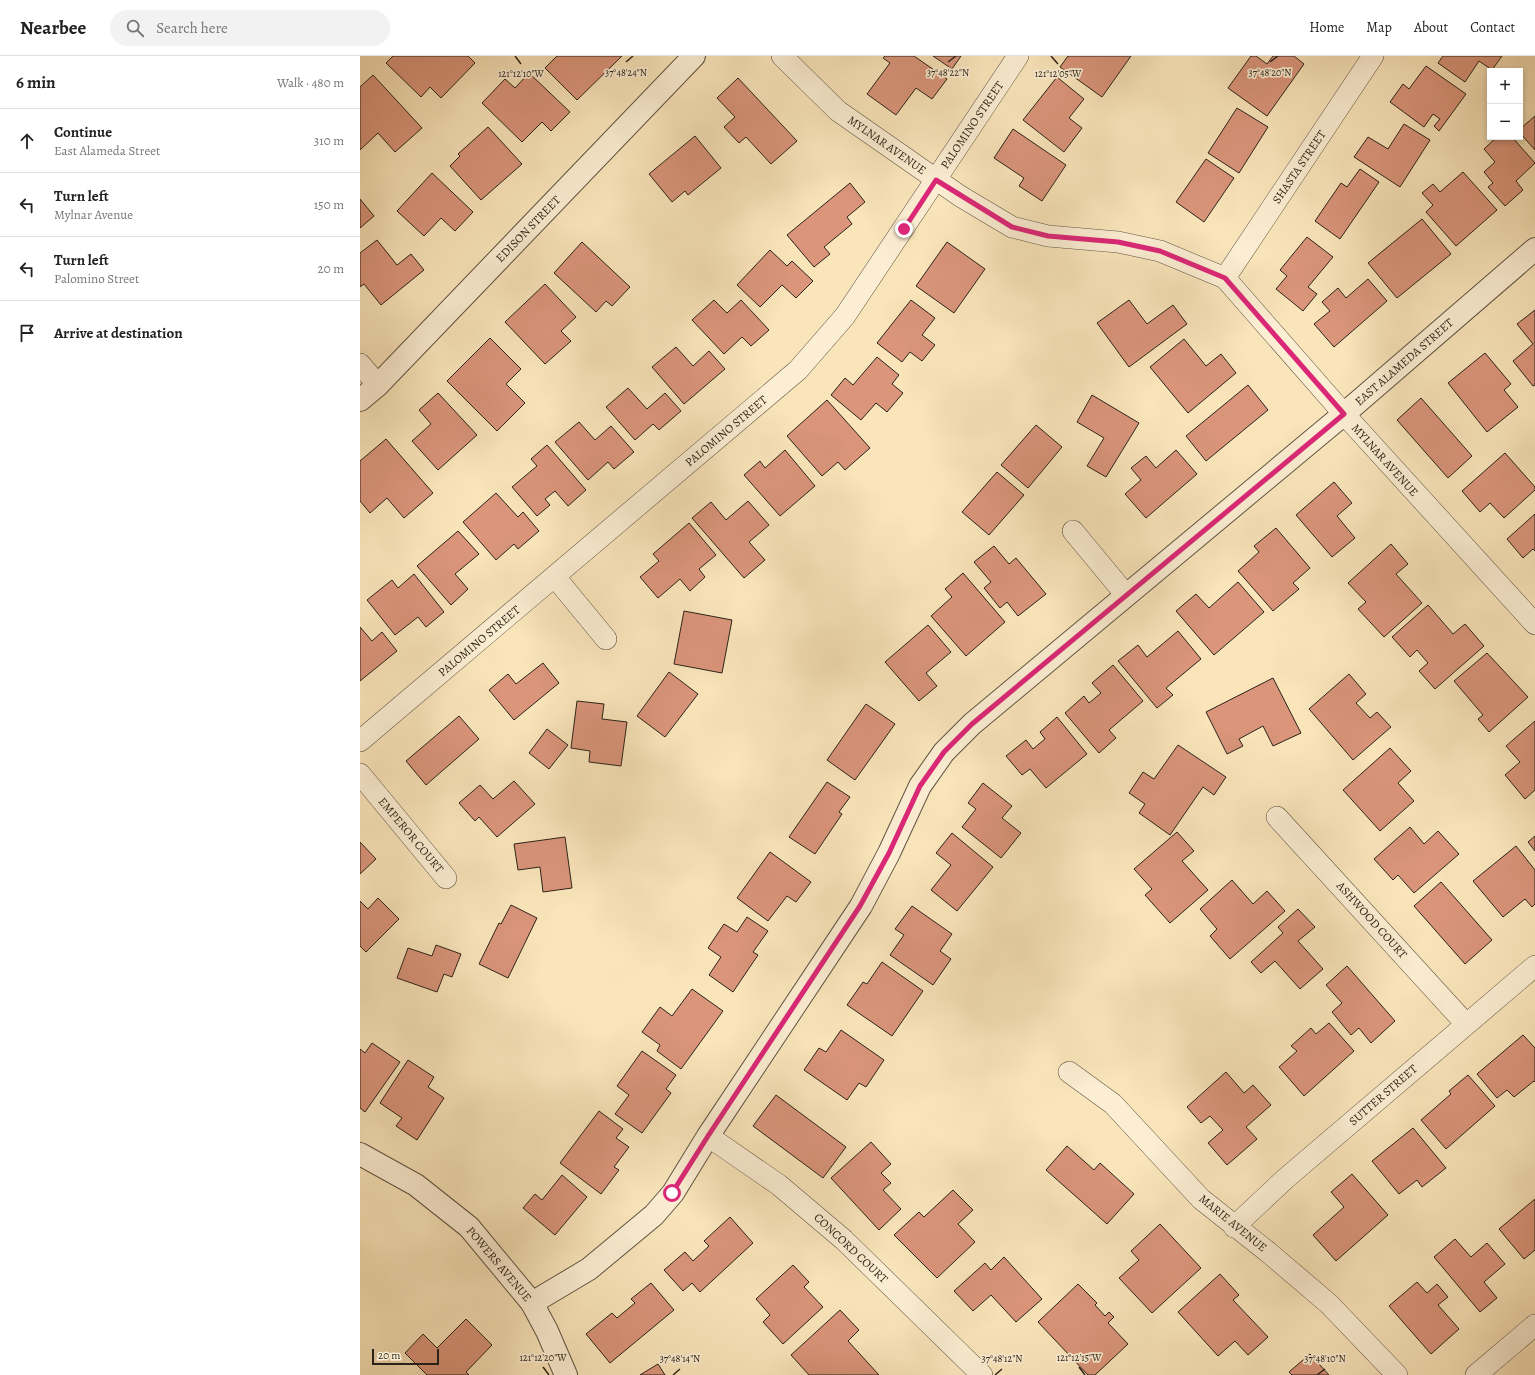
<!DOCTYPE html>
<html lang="en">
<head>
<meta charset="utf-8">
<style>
	body { margin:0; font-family:Alegreya,serif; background:#f2f2f2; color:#222 }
	.controls { position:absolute; right:12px; top:12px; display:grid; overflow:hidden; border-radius:0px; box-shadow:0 2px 6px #0003 }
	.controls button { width:36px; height:36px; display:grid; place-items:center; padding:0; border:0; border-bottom:1px solid #e0e0e0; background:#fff; color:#222; font:20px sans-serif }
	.scale { position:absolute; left:12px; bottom:10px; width:67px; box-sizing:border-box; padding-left:4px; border:2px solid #2b2318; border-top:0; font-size:11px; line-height:14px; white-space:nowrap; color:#2b2318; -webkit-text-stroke:3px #fceed3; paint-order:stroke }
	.stop { position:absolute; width:12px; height:12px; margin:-9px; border:3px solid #db2777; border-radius:50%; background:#fff }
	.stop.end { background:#db2777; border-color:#fff; box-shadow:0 1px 4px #0008 }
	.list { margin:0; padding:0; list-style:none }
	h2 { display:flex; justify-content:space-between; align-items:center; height:52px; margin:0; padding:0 16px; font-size:17px }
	h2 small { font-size:13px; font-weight:400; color:#767676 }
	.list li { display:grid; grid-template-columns:26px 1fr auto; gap:12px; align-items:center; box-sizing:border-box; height:64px; padding:0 16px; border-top:1px solid #e0e0e0 }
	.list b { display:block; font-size:15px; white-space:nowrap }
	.list p { margin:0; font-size:13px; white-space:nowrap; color:#767676 }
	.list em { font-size:13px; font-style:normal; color:#767676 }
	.icon { flex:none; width:22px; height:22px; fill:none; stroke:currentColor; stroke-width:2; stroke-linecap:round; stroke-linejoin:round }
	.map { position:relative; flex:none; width:1175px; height:1319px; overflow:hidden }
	header { display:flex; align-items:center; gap:24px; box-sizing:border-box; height:56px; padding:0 20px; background:#fff; border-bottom:1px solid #e0e0e0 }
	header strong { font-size:19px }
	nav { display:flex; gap:22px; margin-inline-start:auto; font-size:14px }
	.search { width:280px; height:36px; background:#f2f2f2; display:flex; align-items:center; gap:10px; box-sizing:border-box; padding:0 14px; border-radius:22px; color:#767676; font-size:15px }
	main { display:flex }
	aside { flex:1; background:#fff }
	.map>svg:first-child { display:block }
	.building { fill:#da957b; stroke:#2b2318 }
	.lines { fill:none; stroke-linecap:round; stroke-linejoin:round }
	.minor-casing { stroke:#5f5441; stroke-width:22 }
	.tertiary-casing { stroke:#5f5441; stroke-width:24 }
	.minor { stroke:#fceed3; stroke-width:21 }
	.tertiary { stroke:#fceed3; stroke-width:22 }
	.route { stroke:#db2777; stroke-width:5 }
	.ticks { fill:none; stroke:#2b2318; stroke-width:1.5 }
	.labels { text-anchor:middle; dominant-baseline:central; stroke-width:3.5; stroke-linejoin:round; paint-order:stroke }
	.street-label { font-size:12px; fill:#2b2318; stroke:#fceed3 }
	.ticks-label { font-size:10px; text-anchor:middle; fill:#2b2318; stroke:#fceed3; stroke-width:3.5; stroke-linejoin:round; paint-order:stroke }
</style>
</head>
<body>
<header>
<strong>Nearbee</strong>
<div class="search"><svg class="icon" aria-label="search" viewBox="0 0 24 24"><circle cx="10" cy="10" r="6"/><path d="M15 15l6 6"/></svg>Search here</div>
<nav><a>Home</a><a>Map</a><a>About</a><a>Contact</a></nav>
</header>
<main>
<aside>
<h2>6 min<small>Walk · 480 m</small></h2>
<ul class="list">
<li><svg class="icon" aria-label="ahead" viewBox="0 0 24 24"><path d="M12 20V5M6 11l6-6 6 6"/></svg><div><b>Continue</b><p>East Alameda Street</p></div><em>310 m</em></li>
<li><svg class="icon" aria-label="left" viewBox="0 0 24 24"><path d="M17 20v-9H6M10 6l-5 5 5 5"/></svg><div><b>Turn left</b><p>Mylnar Avenue</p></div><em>150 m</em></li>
<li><svg class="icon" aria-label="left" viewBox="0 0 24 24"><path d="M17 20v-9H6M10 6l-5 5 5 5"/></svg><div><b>Turn left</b><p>Palomino Street</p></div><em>20 m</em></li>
<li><svg class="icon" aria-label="arrive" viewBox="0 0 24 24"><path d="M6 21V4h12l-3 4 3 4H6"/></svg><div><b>Arrive at destination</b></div></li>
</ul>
</aside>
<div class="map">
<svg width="1175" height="1319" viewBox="0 0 1175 1319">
	<rect width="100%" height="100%" fill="#fae5bb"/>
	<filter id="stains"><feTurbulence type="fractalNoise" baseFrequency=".005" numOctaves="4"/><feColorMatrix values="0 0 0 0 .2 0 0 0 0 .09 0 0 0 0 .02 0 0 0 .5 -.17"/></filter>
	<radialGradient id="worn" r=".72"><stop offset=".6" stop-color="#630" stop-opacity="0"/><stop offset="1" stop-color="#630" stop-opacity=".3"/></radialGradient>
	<g class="building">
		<path d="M33 0H108L115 7 81 42 70 31 61 41 26 7Z"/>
		<path d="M197 0H262L217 44 185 12Z"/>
		<path d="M525 0H554L587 23 572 43 556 32 536 59 507 38 530 7 523 2Z"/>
		<path d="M573 0H601L592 13Z"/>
		<path d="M708 0H771L742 41 700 11Z"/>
		<path d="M891 0H896L907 8 913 0H934L944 8 907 60 868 32Z"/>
		<path d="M1083 0H1142L1132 14 1119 5 1105 26 1078 7Z"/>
		<path d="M1066 10 1106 38 1079 75 1074 70 1080 63 1073 58 1064 71 1030 46 1043 28 1049 33Z"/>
		<path d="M169 17 210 56 191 75 182 66 162 86 122 47 145 23 155 32Z"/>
		<path d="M13 19 62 72 35 96 18 77 0 94V31Z"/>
		<path d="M697 21 724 43 709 62 722 72 704 96 663 64Z"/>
		<path d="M378 22 437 85 411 108 386 81 379 87 364 71 375 61 357 42Z"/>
		<path d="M877 52 908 71 879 117 848 97Z"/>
		<path d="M1175 60V94L1160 77V73Z"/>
		<path d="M1044 68 1070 84 1040 131 994 101 1008 81 1028 93Z"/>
		<path d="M128 71 162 108 121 144 90 110 100 100 98 98Z"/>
		<path d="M653 73 706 109 682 145 659 130 664 122 634 102Z"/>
		<path d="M335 80 361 112 328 139 325 135 312 146 289 118Z"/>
		<path d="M1137 81H1152L1175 107 1156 125 1163 134 1145 150 1128 131 1133 127 1124 116 1135 106 1124 93Z"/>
		<path d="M846 103 874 122 844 166 816 146Z"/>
		<path d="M1000 113 1019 126 980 183 955 165 981 127 987 131Z"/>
		<path d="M1103 116 1137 154 1096 190 1066 156 1073 149 1062 137 1073 128 1080 136Z"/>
		<path d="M72 117 113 156 95 175 81 162 64 180 37 155Z"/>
		<path d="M490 127 505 146 487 161 492 168 464 191 470 198 454 211 427 179Z"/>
		<path d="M0 143 14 160 0 172Z"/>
		<path d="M1062 163 1091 198 1037 242 1008 207Z"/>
		<path d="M947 181 973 201 948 231 957 238 943 255 916 233 927 220 920 214Z"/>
		<path d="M17 184 37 209 51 198 64 214 21 249 4 228 0 231V197Z"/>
		<path d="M222 186 270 231 252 250 246 245 236 256 194 217Z"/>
		<path d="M587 186 625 213 594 257 556 230Z"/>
		<path d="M410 194 427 210 432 205 453 225 436 242 422 229 400 251 377 229Z"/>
		<path d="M1008 223 1027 245 974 291 954 268 970 255 962 246 978 232 986 242Z"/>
		<path d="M185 228 216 261 201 275 211 285 185 308 145 266Z"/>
		<path d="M354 244 367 257 381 244 409 274 391 290 382 281 364 298 332 264Z"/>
		<path d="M551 244 575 262 562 279 575 289 562 305 550 296 542 306 517 287Z"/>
		<path d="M769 244 787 268 813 249 827 268 769 311 737 267Z"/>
		<path d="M1175 254V329L1173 330 1153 305 1173 288 1157 268Z"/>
		<path d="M130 282 161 313 146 328 165 347 137 375 87 325Z"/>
		<path d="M824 283 846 310 861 298 876 317 828 357 790 311Z"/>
		<path d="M316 291 333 310 349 295 365 313 324 348 292 311Z"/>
		<path d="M1125 297 1151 328 1144 334 1158 351 1127 376 1088 327Z"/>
		<path d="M517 301 539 319 532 328 543 337 527 356 516 347 501 364 471 339 485 322 493 329Z"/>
		<path d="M888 329 908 354 846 405 826 380Z"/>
		<path d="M268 332 287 353 305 337 321 355 299 374 293 368 275 384 246 351Z"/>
		<path d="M78 337 117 379 78 414 52 385 71 368 59 354Z"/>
		<path d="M732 339 779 367 746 421 727 410 744 382 717 366Z"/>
		<path d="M1061 342 1112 400 1088 422 1037 364Z"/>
		<path d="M467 344 510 392 485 414 478 406 462 420 427 380Z"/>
		<path d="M219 366 235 384 251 370 274 396 254 413 248 406 228 424 195 386Z"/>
		<path d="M676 369 702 391 668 432 641 409Z"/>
		<path d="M26 383 73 437 44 462 27 442 10 457 0 445V405Z"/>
		<path d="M187 389 226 434 208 450 195 435 185 443 190 449 177 460 152 431 177 410 171 403Z"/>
		<path d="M425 394 455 430 420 460 384 419 400 405 405 412Z"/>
		<path d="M816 394 837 418 786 462 765 438 781 424 771 412 786 400 796 412Z"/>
		<path d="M1145 397 1175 431V434L1144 462 1130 447 1120 456 1102 435Z"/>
		<path d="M637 416 664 439 629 479 602 456Z"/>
		<path d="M974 426 992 447 977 460 995 482 972 501 936 459Z"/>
		<path d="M136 437 158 461 163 456 179 475 158 493 154 488 136 504 103 466Z"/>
		<path d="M388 445 409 469 389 486 405 504 384 522 332 462 351 446 366 464Z"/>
		<path d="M1175 458V495L1173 493 1163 502 1147 483Z"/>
		<path d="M329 467 356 499 339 513 345 521 330 535 320 523 298 542 280 521 299 505 293 498Z"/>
		<path d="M916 472 950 512 933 527 939 533 913 555 878 515 899 496 894 490Z"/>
		<path d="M98 475 119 498 95 518 108 533 91 549 57 510Z"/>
		<path d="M1031 488 1048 508 1036 518 1062 547 1024 581 998 553 1006 546 988 527Z"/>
		<path d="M634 490 649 508 656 502 686 538 658 560 647 546 640 552 624 532 631 526 614 506Z"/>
		<path d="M603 517 645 566 606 600 571 560 592 541 585 533Z"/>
		<path d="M54 518 84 556 66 571 58 561 35 579 7 544 32 524 38 532Z"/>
		<path d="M878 526 904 556 854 599 816 555 836 538 849 552Z"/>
		<path d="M1068 549 1093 578 1105 568 1124 590 1075 633 1059 615 1068 607 1057 594 1050 601 1032 581Z"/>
		<path d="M324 555 372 564 362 617 314 608Z"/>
		<path d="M568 569 591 596 566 617 577 630 559 645 525 606Z"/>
		<path d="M0 571 12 585 22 576 37 595 0 625Z"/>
		<path d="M818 575 841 603 806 632 813 639 797 652 758 605 778 589 787 601Z"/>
		<path d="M1127 597 1168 641 1129 676 1118 663 1123 659 1094 625Z"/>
		<path d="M183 607 199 627 154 664 129 634 148 618 156 628Z"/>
		<path d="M753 609 783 645 749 674 756 682 739 697 705 657 724 640 729 647 741 637 732 627Z"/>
		<path d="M309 616 338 638 305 681 277 660Z"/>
		<path d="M989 618 1006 638 996 647 1010 662 1017 656 1031 671 993 704 949 653Z"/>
		<path d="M913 622 941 677 913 690 903 670 879 683 883 690 867 698 846 656Z"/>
		<path d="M217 645 244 648 242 663 267 666 261 710 229 706 230 695 211 692Z"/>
		<path d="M506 648 535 668 495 724 467 704Z"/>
		<path d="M99 660 119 683 66 729 46 705Z"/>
		<path d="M697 661 727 698 686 732 670 713 662 719 646 700 666 684 673 693 685 683 680 676Z"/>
		<path d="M1175 665V734L1165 743 1145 719 1160 706 1146 690Z"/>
		<path d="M187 673 208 689 189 713 169 697Z"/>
		<path d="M818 689 866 721 854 739 843 731 810 779 779 757 785 748 769 737 783 716 794 723Z"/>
		<path d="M1030 692 1051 715 1038 727 1054 745 1020 775 983 734Z"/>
		<path d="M154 725 175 748 137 781 119 761 115 765 99 747 120 729 133 743Z"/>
		<path d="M467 726 490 741 479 756 482 758 455 798 429 781Z"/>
		<path d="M623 727 652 750 642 762 661 777 641 802 602 771 616 753 608 747Z"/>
		<path d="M1050 771 1064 788 1078 775 1099 798 1054 837 1038 819 1033 824 1014 803Z"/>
		<path d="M817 776 834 795 822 805 848 834 810 867 785 839 792 833 774 813Z"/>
		<path d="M592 777 633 811 597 855 571 834 591 809 576 797Z"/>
		<path d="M1175 780V795L1168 786Z"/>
		<path d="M205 781 212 832 183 836 180 811 158 814 154 788Z"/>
		<path d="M0 786 16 803 0 818Z"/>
		<path d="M1156 790 1175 814V848L1172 851 1165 843 1143 861 1113 825Z"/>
		<path d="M410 796 451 826 436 846 427 840 408 865 377 842Z"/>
		<path d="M872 824 893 848 907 835 925 855 870 903 850 880 857 873 840 853Z"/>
		<path d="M1081 826 1132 884 1105 908 1054 850Z"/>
		<path d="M18 842 39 863 6 896 0 890V845L8 853Z"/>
		<path d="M151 849 177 862 148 922 119 908 139 867 141 868Z"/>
		<path d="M552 850 592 878 580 895 591 903 573 929 530 899 544 879 535 873Z"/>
		<path d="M938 853 955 871 938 885 963 913 940 933 915 905 901 917 891 906 923 877 918 871Z"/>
		<path d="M387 861 408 875 393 896 398 899 373 936 349 919 361 901 348 892 364 868 377 876Z"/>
		<path d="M76 889 101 898 92 921 84 918 77 936 37 922 48 892 72 900Z"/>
		<path d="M522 906 563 935 532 980 487 949 503 926 507 928Z"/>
		<path d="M987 910 1035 965 1011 987 999 972 991 979 972 956 982 947 966 929Z"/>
		<path d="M332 933 363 955 321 1013 297 995 300 989 282 976 300 951 312 960Z"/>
		<path d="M969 967 994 995 944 1040 919 1011 937 995 931 990 951 972 956 978Z"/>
		<path d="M481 974 524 1004 506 1031 499 1027 487 1044 444 1014 459 992 466 996Z"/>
		<path d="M1163 979 1175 992V1026L1174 1025 1154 1041 1147 1034 1137 1042 1117 1018Z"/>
		<path d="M12 987 40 1006 5 1056 0 1052V993L5 997Z"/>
		<path d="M282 995 316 1019 306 1033 311 1037 282 1077 255 1058 269 1039 257 1030Z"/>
		<path d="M48 1004 74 1021 68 1031 84 1042 57 1084 36 1070 42 1062 20 1047Z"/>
		<path d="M866 1016 884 1037 893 1029 911 1049 886 1071 897 1083 867 1109 848 1087 863 1074 850 1060 841 1067 827 1051Z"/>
		<path d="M1108 1019 1135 1050 1086 1093 1061 1064 1091 1038 1089 1035Z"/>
		<path d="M416 1039 486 1091 463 1122 393 1070Z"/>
		<path d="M239 1055 263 1073 256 1082 269 1091 254 1111 259 1114 241 1138 200 1107Z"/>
		<path d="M1053 1072 1086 1112 1062 1131 1057 1124 1039 1138 1012 1105Z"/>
		<path d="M511 1086 531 1108 521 1117 531 1127 523 1134 541 1153 519 1174 471 1122Z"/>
		<path d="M707 1090 734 1114 740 1107 774 1138 747 1168 686 1114Z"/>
		<path d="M992 1118 1028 1159 976 1205 953 1179 984 1151 971 1136Z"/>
		<path d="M202 1119 227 1141 195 1179 163 1152 175 1138 182 1144Z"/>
		<path d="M593 1134 613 1154 598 1168 615 1186 577 1222 534 1179 559 1156 564 1161Z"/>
		<path d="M1175 1143V1194L1164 1203 1139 1173Z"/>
		<path d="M370 1161 393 1187 340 1236 332 1227 323 1235 304 1214 325 1196 333 1205 349 1190 344 1185Z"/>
		<path d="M800 1168 841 1212 792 1257 759 1222 779 1204 771 1195Z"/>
		<path d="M1095 1183 1111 1201 1127 1187 1145 1208 1124 1226 1137 1242 1120 1256 1074 1201Z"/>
		<path d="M644 1201 682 1243 656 1266 631 1239 613 1255 594 1235 625 1207 631 1214Z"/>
		<path d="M433 1209 449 1226 444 1231 463 1251 423 1288 403 1266 410 1259 396 1243Z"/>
		<path d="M860 1218 879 1239 873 1244 908 1281 888 1299 875 1285 858 1300 818 1256Z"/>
		<path d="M1057 1226 1067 1237 1077 1228 1088 1241 1078 1249 1099 1273 1071 1298 1029 1250Z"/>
		<path d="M291 1227 314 1254 250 1307 226 1278 252 1257 257 1262 275 1247 271 1243Z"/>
		<path d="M718 1228 737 1247 735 1249 745 1260 749 1256 754 1261 748 1267 768 1288 735 1319H728L678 1266Z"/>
		<path d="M480 1254 499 1274 488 1285 519 1319H449L431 1299Z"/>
		<path d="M106 1263 132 1289 106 1316 109 1319H67L45 1297 63 1278 77 1292Z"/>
		<path d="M950 1298 969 1319H932L929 1316Z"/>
		<path d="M298 1308 305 1319H280Z"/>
	</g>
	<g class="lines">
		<g class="minor-casing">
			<g id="minor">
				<path d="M422 0 478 55 600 140 652 171 688 180 758 186 800 195 865 222 984 358 1175 568"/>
				<path d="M865 222 1013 0"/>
				<path d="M0 308 18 329"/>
				<path d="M713 475 766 539"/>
				<path d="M195 521 246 583"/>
				<path d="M0 685 438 314 485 260 658 0"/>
				<path d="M0 718 86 822"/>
				<path d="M917 761 1106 968"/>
				<path d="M709 1016 753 1048 841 1143 908 1196 969 1248 1037 1319"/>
				<path d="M348 1080 419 1129 484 1184 622 1319"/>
				<path d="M874 1171 925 1123 1175 910"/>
				<path d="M1116 1319 1175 1269"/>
			</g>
		</g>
		<g class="tertiary-casing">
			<g id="tertiary">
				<path d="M0 344 18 329 334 0"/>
				<path d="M0 1098 56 1129 109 1171 172 1247 187 1275 206 1319"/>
				<path d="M172 1247 229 1213 294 1159 313 1137 348 1080 501 850 529 797 560 730 584 696 612 668 984 358 1175 193"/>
			</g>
		</g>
		<use href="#minor" class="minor"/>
		<use href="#tertiary" class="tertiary"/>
	</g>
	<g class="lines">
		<path class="route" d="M312 1137 348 1080 500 850 529 797 560 730 584 696 612 668 984 358 865 222 800 195 758 186 688 180 652 171 576 124 544 173"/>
	</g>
	<path class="ticks" d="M155 0 161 8M691 0 698 8M266 6 273 0M588 6 596 0M910 6 918 0M183 1311 189 1319M719 1311 725 1319M313 1319 320 1313M635 1319 642 1313M957 1319 965 1313"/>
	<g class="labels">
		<g class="street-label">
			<text transform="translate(612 69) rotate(-56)">PALOMINO STREET</text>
			<text transform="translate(527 89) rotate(35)">MYLNAR AVENUE</text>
			<text transform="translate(939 111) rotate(-56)">SHASTA STREET</text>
			<text transform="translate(168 173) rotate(-46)">EDISON STREET</text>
			<text transform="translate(1044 306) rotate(-41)">EAST ALAMEDA STREET</text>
			<text transform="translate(366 375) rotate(-40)">PALOMINO STREET</text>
			<text transform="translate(1025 404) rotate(48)">MYLNAR AVENUE</text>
			<text transform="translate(119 585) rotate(-40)">PALOMINO STREET</text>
			<text transform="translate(51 779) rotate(50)">EMPEROR COURT</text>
			<text transform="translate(1012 864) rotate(48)">ASHWOOD COURT</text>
			<text transform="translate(1023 1039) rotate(-41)">SUTTER STREET</text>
			<text transform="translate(873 1167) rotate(39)">MARIE AVENUE</text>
			<text transform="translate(491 1192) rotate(43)">CONCORD COURT</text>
			<text transform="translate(139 1208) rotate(50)">POWERS AVENUE</text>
		</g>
	</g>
	<g class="ticks-label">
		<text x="266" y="20">37°48'24"N</text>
		<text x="588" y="20">37°48'22"N</text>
		<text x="910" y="20">37°48'20"N</text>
		<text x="161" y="21">121°12'10"W</text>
		<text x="698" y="21">121°12'05"W</text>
		<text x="183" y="1305">121°12'20"W</text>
		<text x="719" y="1305">121°12'15"W</text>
		<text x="320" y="1306">37°48'14"N</text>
		<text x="642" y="1306">37°48'12"N</text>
		<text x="965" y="1306">37°48'10"N</text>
	</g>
	<rect width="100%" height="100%" filter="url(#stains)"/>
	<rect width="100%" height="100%" fill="url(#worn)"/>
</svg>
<div class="controls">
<button>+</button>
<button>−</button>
</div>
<div class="scale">20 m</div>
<div class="stop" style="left:312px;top:1137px"></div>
<div class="stop end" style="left:544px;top:173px"></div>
</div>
</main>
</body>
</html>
